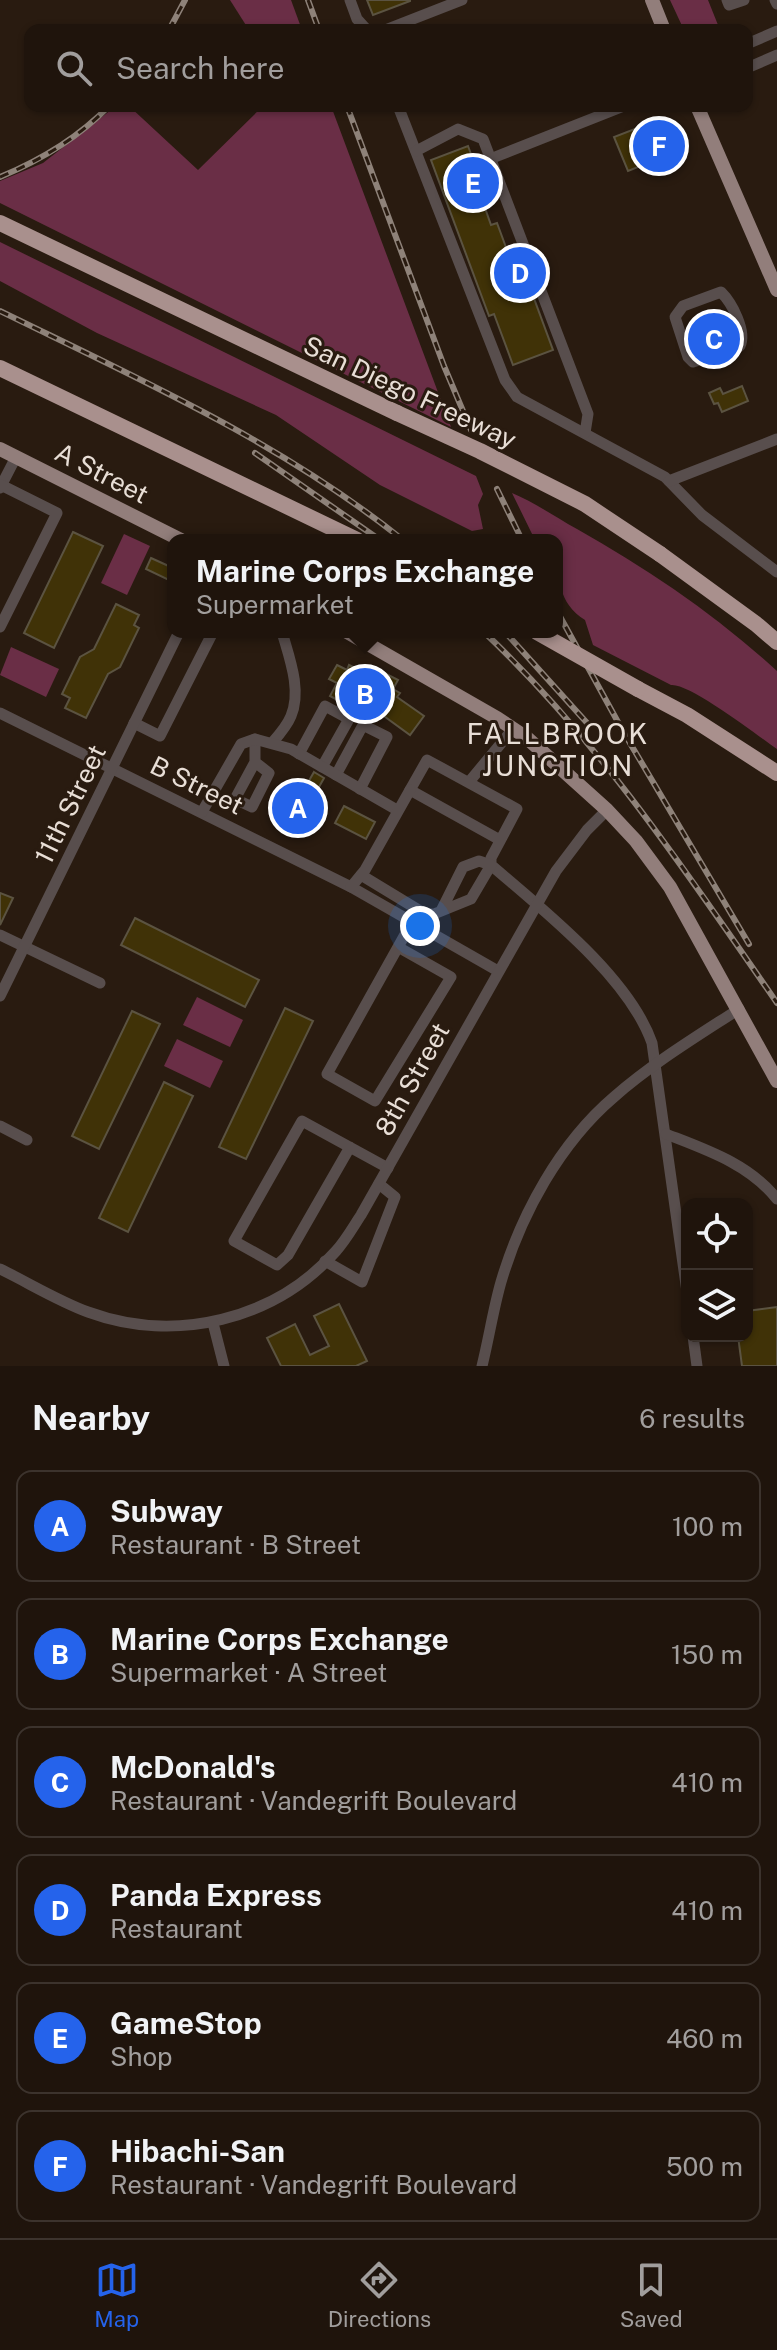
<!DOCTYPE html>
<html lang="en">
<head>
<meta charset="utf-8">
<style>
	body { margin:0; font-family:"Public Sans",sans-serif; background:#2c211a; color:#f1f3f6 }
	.controls { position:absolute; right:24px; bottom:24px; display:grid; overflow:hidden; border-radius:16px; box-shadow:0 2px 6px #0004 }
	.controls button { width:72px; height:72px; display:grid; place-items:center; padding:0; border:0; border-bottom:2px solid #3c332d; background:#1f140c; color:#f1f3f6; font:40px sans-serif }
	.you { position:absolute; left:420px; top:926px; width:28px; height:28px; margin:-20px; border:6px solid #fff; border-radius:50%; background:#1a73e8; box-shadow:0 0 0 12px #1a73e833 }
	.badge { display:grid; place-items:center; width:52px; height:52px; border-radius:50%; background:#2563eb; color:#fff; font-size:26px; font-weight:700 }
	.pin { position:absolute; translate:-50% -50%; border:4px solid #fff; box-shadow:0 2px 8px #0006 }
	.popup { position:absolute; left:167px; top:534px; width:396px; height:104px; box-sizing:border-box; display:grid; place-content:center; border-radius:16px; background:#1f140c; filter:drop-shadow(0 2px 6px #0005); font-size:26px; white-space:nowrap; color:#a19e9d }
	.popup b { font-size:30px; color:#f1f3f6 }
	.popup::after { content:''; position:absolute; left:50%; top:100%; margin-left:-16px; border:16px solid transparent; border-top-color:#1f140c }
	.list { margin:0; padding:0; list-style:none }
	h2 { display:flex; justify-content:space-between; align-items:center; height:104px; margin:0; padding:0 32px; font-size:34px }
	h2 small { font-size:26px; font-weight:400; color:#a19e9d }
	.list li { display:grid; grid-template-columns:52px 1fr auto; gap:24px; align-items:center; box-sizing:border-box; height:112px; margin:0 16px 16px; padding:0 16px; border:2px solid #3c332d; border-radius:16px }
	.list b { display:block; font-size:30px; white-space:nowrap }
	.list p { margin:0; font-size:26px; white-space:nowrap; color:#a19e9d }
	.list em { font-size:26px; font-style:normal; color:#a19e9d }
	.icon { flex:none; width:44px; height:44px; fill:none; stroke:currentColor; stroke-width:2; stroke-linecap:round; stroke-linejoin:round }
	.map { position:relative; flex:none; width:777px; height:1366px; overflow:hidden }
	.search { position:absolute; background:#1f140c; box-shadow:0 2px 6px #0004; left:24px; right:24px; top:24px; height:88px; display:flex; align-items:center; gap:20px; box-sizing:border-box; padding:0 28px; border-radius:16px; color:#a19e9d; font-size:30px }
	.sheet { height:872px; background:#1f140c }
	nav { display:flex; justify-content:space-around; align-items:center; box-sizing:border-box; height:112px; border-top:2px solid #3c332d; background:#1f140c; font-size:22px; color:#a19e9d }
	nav a { display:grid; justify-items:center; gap:4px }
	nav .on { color:#2563eb }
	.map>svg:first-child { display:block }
	.green { fill:#6a2e46 }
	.building { fill:#403207; stroke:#5b5341; stroke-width:2 }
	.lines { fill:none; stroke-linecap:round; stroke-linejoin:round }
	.minor { stroke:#584e4d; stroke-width:11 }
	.major { stroke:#927e7b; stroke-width:14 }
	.highway { stroke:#a9908d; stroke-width:16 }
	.rail-casing { stroke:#8e8279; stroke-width:6 }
	.rail { stroke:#291b10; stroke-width:3; stroke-dasharray:9; stroke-linecap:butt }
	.highway-bridge { stroke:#a9908d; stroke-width:16 }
	.labels { text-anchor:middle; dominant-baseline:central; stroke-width:6; stroke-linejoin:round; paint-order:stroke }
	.street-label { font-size:26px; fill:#e8ded6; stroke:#291b10 }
	.neighbourhood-label { font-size:28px; letter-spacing:2px; fill:#e8ded6; stroke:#291b10 }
</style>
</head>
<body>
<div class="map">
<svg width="777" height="1366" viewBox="0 0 777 1366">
	<rect width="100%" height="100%" fill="#291b10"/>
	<g class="green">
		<path d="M230 0H291L302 30H249Z"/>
		<path d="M670 0H708L720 30H684Z"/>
		<path d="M116 106H129L198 170 263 106H331L451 427 0 203V181L43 163Z"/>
		<path d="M0 242 476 476 483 494 478 505 483 529 472 531 380 485 276 415 97 333 0 281Z"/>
		<path d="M512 493C534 502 555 517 577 529 648 569 716 615 777 671V749C758 736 690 683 671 685L593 645 585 620C556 603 557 570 557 540H535Z"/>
		<path d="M124 534 150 546 127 595 101 583Z"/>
		<path d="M11 647 59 669 46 697 0 675Z"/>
		<path d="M197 997 243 1020 230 1047 183 1025Z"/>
		<path d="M177 1039 223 1061 210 1088 164 1066Z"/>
	</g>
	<g class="building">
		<path d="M367 0H410V1L373 15Z"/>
		<path d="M658 120 671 154 628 171 614 137Z"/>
		<path d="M468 146 484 189 479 191 491 225 497 223 507 250 515 247 553 350 513 365 494 314 489 316 431 160Z"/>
		<path d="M729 319 733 339 696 352 689 333Z"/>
		<path d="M742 386 748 401 722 412 718 403 714 404 709 393 720 388 723 394Z"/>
		<path d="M73 532 103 546 54 648 24 633Z"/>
		<path d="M151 558 173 568V582L146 569Z"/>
		<path d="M116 604 139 615 134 625 139 628 120 667 108 674 86 718 65 708 70 698 62 694 80 657 94 649Z"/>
		<path d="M337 665 347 670 349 665 367 674 371 666 398 680 393 689 400 693 397 697 424 716 410 735 381 714 377 721 330 696 337 683 329 679Z"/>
		<path d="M314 772 324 778 315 794 319 796 298 832 278 821 299 783 306 786Z"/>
		<path d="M344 806 375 822 366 839 335 823Z"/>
		<path d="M0 893 13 898 0 925Z"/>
		<path d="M135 918 259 980 245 1007 121 945Z"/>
		<path d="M285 1008 313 1021 246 1159 219 1147Z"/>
		<path d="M132 1011 160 1024 99 1149 72 1136Z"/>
		<path d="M164 1082 193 1096 128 1232 99 1218Z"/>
		<path d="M339 1304 367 1361 356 1366H281L267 1338 295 1324 310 1355 329 1346 314 1316Z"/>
		<path d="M777 1307V1366H742L738 1336H747V1311Z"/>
	</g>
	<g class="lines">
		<g class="minor">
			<path d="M350 0 357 19 367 30"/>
			<path d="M727 0 729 5 744 0"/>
			<path d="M775 0 777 4"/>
			<path d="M385 30 462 0"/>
			<path d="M747 44 777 31"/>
			<path d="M747 68 777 55"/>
			<path d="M398 106 505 380 517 397 665 477 702 515 777 572"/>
			<path d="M416 151 458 129 483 139 588 414 585 433"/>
			<path d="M490 159 624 106"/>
			<path d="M721 292C732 303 747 331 740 346L693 362 688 357 675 317 683 306Z"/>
			<path d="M669 481 777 439"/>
			<path d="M0 488 16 457"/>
			<path d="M0 627 57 513 1 485"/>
			<path d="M0 713 351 887 498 971"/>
			<path d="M134 723 160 736 213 632"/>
			<path d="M255 739V762L235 799 252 807 269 773 255 762"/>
			<path d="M272 743C279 735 287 726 291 716 302 690 289 657 282 632"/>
			<path d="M299 754 325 706 349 719 322 767"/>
			<path d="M336 775 363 725 387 737 360 789"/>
			<path d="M469 782 513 729"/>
			<path d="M202 812 241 744 255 739 291 749 397 810"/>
			<path d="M500 840 410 790 427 760 517 809 491 858V865C543 910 629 977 652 1043L687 1292"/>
			<path d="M361 875 417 909 426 914H434L471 899 491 865 479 861 463 867 441 911"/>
			<path d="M351 887 365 870 410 790"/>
			<path d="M0 935 100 983"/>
			<path d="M398 947 451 977 375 1101 327 1074 412 922"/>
			<path d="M0 996 179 632"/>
			<path d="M0 1126 27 1140"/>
			<path d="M666 1134C707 1150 749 1164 777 1199"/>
			<path d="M350 1147 288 1255 277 1265 234 1241 302 1121 388 1168"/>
			<path d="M325 1261 362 1282 395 1197 379 1184"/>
			<path d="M0 1269C29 1283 58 1301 88 1312 175 1344 275 1320 336 1251 346 1240 353 1227 361 1215L556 871 587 830 607 810"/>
			<path d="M213 1323 224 1366"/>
			<path d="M693 1336 697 1366"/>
			<path d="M482 1366C489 1338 493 1310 501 1282 521 1214 560 1143 614 1097 653 1063 696 1037 739 1009"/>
		</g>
		<g class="major">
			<path d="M652 0 664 30"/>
			<path d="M697 106 777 290"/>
			<path d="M0 449 181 540"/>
			<path d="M347 632 497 718 527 738 607 810 636 841 670 887 777 1081"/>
		</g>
		<g class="highway">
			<path d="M0 223 397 413"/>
			<path d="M0 368 357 540"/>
			<path d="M660 554 756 624 777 642"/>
			<path d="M638 689 687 715 777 773"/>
		</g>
		<g class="rail-casing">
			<g id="rail">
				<path d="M308 0 319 30"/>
				<path d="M169 30 185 0"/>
				<path d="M347 106 444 366 471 430"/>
				<path d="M0 177C41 160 78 138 109 106"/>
				<path d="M0 311C139 379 282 443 403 540"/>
				<path d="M255 453 380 540"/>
				<path d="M497 489 522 540"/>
				<path d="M557 611 624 733 749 944"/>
				<path d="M484 632C600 742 687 873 777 1003"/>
				<path d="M505 632 588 724"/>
			</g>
		</g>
		<use href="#rail" class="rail"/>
		<g class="highway-bridge">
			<path d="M397 413 480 451 585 504 660 554"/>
			<path d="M537 632 638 689"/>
		</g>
	</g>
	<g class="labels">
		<g class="street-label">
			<text transform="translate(410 392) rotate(25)">San Diego Freeway</text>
			<text transform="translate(102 473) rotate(27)">A Street</text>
			<text transform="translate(197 785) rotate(26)">B Street</text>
			<text transform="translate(70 804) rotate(-64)">11th Street</text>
			<text transform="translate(412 1079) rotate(-61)">8th Street</text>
		</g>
		<g class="neighbourhood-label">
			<text x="558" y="733">FALLBROOK<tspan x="558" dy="32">JUNCTION</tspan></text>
		</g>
	</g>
</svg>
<div class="controls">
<button><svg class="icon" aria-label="locate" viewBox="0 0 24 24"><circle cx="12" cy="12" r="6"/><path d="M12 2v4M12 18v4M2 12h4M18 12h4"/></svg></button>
<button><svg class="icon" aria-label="layers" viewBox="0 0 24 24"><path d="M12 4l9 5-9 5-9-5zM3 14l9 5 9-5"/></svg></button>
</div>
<div class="you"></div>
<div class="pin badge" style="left:298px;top:808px">A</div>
<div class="pin badge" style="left:365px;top:694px">B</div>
<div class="popup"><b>Marine Corps Exchange</b>Supermarket</div>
<div class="pin badge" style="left:714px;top:339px">C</div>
<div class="pin badge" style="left:520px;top:273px">D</div>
<div class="pin badge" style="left:473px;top:183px">E</div>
<div class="pin badge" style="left:659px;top:146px">F</div>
<div class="search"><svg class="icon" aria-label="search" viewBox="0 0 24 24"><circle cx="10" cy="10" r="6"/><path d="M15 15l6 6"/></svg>Search here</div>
</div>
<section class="sheet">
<h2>Nearby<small>6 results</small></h2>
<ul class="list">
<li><span class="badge">A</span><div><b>Subway</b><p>Restaurant · B Street</p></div><em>100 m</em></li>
<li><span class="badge">B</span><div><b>Marine Corps Exchange</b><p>Supermarket · A Street</p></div><em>150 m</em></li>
<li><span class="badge">C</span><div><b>McDonald's</b><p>Restaurant · Vandegrift Boulevard</p></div><em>410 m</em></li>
<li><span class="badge">D</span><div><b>Panda Express</b><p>Restaurant</p></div><em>410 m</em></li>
<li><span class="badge">E</span><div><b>GameStop</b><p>Shop</p></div><em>460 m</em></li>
<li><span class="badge">F</span><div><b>Hibachi-San</b><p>Restaurant · Vandegrift Boulevard</p></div><em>500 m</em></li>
</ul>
</section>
<nav>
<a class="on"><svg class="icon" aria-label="map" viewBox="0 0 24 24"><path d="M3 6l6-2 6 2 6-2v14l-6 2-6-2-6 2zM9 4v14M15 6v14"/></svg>Map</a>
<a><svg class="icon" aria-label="directions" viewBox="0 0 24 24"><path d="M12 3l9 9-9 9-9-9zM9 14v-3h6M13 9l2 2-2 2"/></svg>Directions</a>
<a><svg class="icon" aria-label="saved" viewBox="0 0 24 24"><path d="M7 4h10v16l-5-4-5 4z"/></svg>Saved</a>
</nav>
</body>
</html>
